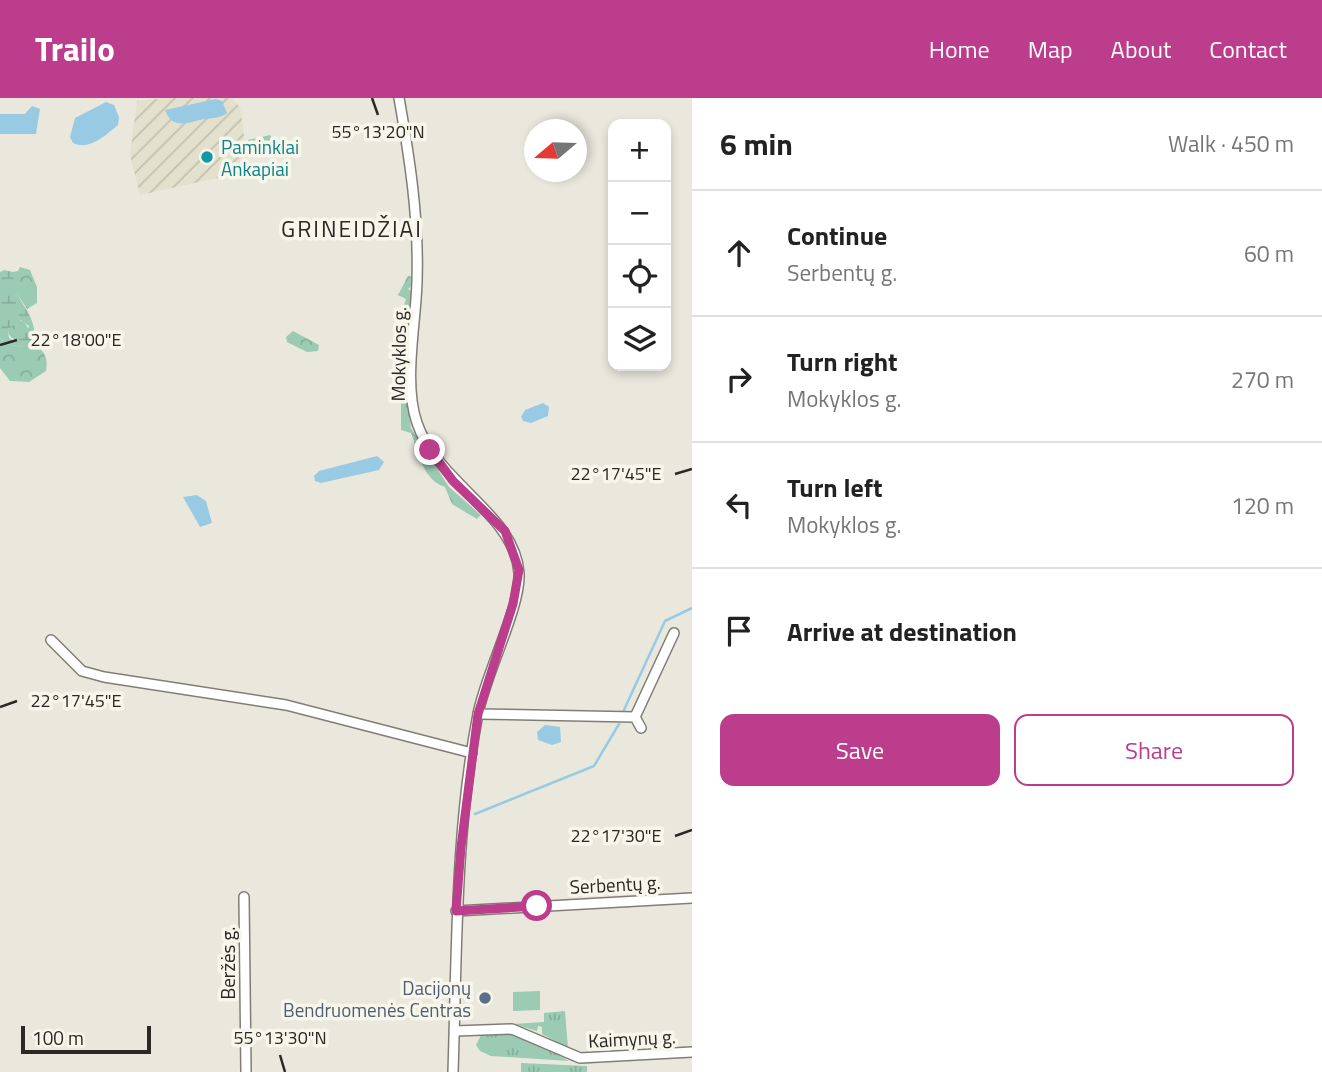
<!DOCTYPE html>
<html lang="en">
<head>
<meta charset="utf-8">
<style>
	body { margin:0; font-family:"Titillium Web",sans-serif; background:#f6f6f6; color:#222 }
	.controls { position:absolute; right:21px; top:21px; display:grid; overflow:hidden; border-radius:14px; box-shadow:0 4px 10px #0003 }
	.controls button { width:63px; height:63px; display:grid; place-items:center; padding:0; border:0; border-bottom:2px solid #e0e0e0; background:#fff; color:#222; font:35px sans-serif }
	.compass { position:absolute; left:524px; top:21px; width:63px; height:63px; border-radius:50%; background:#fff; box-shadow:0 4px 10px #0003; rotate:251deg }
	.scale { position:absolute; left:21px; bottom:18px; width:130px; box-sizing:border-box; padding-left:7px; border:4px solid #2a2925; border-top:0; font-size:19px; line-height:24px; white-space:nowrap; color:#2a2925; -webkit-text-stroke:5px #f8f6ea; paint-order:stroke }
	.stop { position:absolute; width:21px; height:21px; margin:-16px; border:5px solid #bb3d8c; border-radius:50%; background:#fff }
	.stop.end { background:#bb3d8c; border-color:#fff; box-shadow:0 2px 7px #0008 }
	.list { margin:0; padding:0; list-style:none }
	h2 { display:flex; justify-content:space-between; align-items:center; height:91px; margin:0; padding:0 28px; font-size:30px }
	h2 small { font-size:23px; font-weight:400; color:#767676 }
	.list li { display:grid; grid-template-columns:46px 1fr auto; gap:21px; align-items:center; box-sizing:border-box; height:126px; padding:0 28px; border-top:2px solid #e0e0e0 }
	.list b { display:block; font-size:26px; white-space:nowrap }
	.list p { margin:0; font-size:23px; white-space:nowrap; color:#767676 }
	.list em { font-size:23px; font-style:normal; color:#767676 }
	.actions { display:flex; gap:14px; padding:21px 28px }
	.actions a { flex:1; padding:16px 0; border:2px solid #bb3d8c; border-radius:14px; text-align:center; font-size:24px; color:#bb3d8c }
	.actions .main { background:#bb3d8c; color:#fff }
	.icon { flex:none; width:38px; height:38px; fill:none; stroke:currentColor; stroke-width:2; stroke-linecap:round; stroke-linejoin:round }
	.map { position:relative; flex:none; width:692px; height:974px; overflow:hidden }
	header { display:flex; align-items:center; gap:42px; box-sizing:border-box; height:98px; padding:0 35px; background:#bb3d8c; color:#fff }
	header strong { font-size:33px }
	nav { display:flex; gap:38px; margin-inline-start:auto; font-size:24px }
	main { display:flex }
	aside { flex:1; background:#fff }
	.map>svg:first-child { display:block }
	.industrial { fill:url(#industrial-furrows) }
	.grass { fill:url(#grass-tufts) }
	.forest { fill:url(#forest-crowns) }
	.wetland { fill:url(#wetland-marsh); fill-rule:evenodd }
	.park { fill:#9bcbb3 }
	.water { fill:#99cae3 }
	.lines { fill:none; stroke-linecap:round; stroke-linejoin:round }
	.stream { stroke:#99cae3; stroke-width:2.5 }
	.minor-casing { stroke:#807e74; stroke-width:12 }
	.minor { stroke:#fff; stroke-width:9 }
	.route { stroke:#bb3d8c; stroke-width:9 }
	.ticks { fill:none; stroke:#2a2925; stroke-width:2.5 }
	.culture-dot { fill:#0f9aa8; stroke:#f8f6ea; stroke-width:2.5 }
	.service-dot { fill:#5c6f8a; stroke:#f8f6ea; stroke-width:2.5 }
	.labels { text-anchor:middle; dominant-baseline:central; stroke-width:7; stroke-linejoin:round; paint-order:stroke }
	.culture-label { font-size:19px; fill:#0d838f; stroke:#f8f6ea; text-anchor:start }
	.street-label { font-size:19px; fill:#2a2925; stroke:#f8f6ea }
	.service-label { font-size:19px; fill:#4e5e75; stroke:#f8f6ea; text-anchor:end }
	.quarter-label { font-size:23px; letter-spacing:2px; fill:#2a2925; stroke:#f8f6ea }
	.ticks-label { font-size:18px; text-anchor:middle; fill:#2a2925; stroke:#f8f6ea; stroke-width:7; stroke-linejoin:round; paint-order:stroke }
</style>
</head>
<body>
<header>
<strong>Trailo</strong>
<nav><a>Home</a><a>Map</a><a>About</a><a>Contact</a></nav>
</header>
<main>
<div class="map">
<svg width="692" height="974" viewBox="0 0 692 974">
	<defs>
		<pattern id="industrial-furrows" width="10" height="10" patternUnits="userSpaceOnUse" patternTransform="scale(1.75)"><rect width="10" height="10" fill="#e3e0cd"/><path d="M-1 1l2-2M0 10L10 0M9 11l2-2" fill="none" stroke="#c3c0b0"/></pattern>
		<pattern id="grass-tufts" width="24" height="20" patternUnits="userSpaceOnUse" patternTransform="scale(1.75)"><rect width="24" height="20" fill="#9bcbb3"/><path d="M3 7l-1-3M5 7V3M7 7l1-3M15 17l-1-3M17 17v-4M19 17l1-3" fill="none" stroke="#86ae9a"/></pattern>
		<pattern id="forest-crowns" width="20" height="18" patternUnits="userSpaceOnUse" patternTransform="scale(1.75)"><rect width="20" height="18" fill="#9bcbb3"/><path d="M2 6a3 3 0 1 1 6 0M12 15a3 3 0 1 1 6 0" fill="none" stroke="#86ae9a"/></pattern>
		<pattern id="wetland-marsh" width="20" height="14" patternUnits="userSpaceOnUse" patternTransform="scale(1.75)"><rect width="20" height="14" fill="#9bcbb3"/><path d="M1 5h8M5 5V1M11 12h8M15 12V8" fill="none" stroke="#86ae9a"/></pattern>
	</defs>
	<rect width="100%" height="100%" fill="#eae8dd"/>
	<path class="industrial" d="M164 0H231L240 9 249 73 140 97 130 57 137 3Z"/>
	<g class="grass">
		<path d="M565 913 568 950 542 936V929L538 928 537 933 513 926 544 924V915Z"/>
		<path d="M512 936 530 941 569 963 491 958 480 953 476 947 481 937Z"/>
		<path d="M521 965 587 968V974H521Z"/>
	</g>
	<g class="forest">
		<path d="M270 37 274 43 265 58 248 52V42Z"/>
		<path d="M20 169 30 172 37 189V205L27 211 13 189V174L18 173Z"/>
		<path d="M408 178 413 179 412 188 408 191 413 194V209L410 213 409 243 403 244 402 218 407 214 403 210 406 201 398 197Z"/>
		<circle cx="18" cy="232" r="10"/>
		<path d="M293 233 319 247 318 253 307 254 287 244 286 239Z"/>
		<path d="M0 240C10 251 22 248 35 247 46 254 48 261 46 273L29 284 10 283 0 270Z"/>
		<path d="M406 272 409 274 407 301 411 330 449 389 481 417 477 421 452 406 445 389C423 382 419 356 411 335L401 332V276Z"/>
	</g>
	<path class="wetland" d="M4 172 13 174C14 209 37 209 35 247 22 248 10 251 0 240V174ZM21 222 29 228 24 238 14 243 9 240 8 231Z"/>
	<path class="park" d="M540 893V912L513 913V894Z"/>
	<g class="water">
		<path d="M216 1 222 3 227 15C220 20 214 20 205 21 188 24 173 33 165 12Z"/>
		<path d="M106 4 114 7 119 19 118 27C106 37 89 53 73 45L70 39 75 20Z"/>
		<path d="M32 8 40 11 36 36H0V16H25Z"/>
		<path d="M543 305 549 309 548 318 531 325 523 323 521 319 525 312Z"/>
		<path d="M377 358 384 364 379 372 321 385 315 383 314 378 319 373Z"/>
		<path d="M197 397 206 403 212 425 200 429 183 399Z"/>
		<path d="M545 627 560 629 561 644 552 647 538 642 537 634Z"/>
	</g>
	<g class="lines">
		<g class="stream">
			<path d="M623 614 665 523 692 510"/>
			<path d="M475 716 594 668 619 626"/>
		</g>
		<g class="minor-casing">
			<g id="minor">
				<path d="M399 0C410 62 419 121 417 183 416 226 403 285 417 325 438 386 515 416 519 475 521 509 485 577 478 616 455 734 457 854 453 974"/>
				<path d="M51 542 82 573 104 579 286 607 472 655"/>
				<path d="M478 616 635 619 641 630"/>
				<path d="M635 619 674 535"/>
				<path d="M244 799 246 974"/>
				<path d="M456 813 692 800"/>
				<path d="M455 933 512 931 580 960 692 954"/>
			</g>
		</g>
		<use href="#minor" class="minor"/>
	</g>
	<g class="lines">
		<path class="route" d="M430 352 453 383 505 433 519 472 513 506 478 616 461 749 456 813 537 808"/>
	</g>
	<path class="ticks" d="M372 0 378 17M0 247 17 242M675 376 692 371M0 609 17 603M675 738 692 732M280 957 285 974"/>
	<circle class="culture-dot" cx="207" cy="59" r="7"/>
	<circle class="service-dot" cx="485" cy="900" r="7"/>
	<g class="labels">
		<g class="culture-label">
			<text x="221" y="48">Paminklai<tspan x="221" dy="22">Ankapiai</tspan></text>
		</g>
		<g class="street-label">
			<text transform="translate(398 256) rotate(-89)">Mokyklos g.</text>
			<text transform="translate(615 786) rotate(-3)">Serbentų g.</text>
			<text transform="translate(227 865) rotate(-90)">Beržės g.</text>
			<text transform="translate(632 940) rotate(-3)">Kaimynų g.</text>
		</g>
		<g class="service-label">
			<text x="471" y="889">Dacijonų<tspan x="471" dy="22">Bendruomenės Centras</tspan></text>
		</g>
		<g class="quarter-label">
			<text x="352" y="130">GRINEIDŽIAI</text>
		</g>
	</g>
	<g class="ticks-label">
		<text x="378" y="40">55°13'20"N</text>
		<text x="76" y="248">22°18'00"E</text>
		<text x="616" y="382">22°17'45"E</text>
		<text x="76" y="609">22°17'45"E</text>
		<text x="616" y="744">22°17'30"E</text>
		<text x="280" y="946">55°13'30"N</text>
	</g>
</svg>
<div class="controls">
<button>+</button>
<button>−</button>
<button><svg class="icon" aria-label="locate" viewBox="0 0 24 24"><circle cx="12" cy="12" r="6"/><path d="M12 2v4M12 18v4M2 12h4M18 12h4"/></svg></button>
<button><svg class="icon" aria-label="layers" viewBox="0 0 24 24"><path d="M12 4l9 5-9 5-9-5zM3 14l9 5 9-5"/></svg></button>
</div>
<svg class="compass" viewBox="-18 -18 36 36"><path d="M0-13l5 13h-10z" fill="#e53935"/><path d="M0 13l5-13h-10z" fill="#767676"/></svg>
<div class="scale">100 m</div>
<div class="stop" style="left:537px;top:808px"></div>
<div class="stop end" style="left:430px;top:352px"></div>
</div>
<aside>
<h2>6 min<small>Walk · 450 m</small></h2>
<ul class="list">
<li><svg class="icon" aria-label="ahead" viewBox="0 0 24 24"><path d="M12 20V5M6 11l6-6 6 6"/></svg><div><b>Continue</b><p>Serbentų g.</p></div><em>60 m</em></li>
<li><svg class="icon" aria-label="right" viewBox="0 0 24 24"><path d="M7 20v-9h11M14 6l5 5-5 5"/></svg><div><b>Turn right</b><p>Mokyklos g.</p></div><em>270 m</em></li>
<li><svg class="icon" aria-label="left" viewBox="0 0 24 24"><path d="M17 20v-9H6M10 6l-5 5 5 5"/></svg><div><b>Turn left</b><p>Mokyklos g.</p></div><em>120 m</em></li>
<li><svg class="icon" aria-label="arrive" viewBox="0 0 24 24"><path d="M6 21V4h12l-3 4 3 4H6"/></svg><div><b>Arrive at destination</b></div></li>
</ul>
<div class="actions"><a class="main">Save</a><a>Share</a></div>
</aside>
</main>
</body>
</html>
